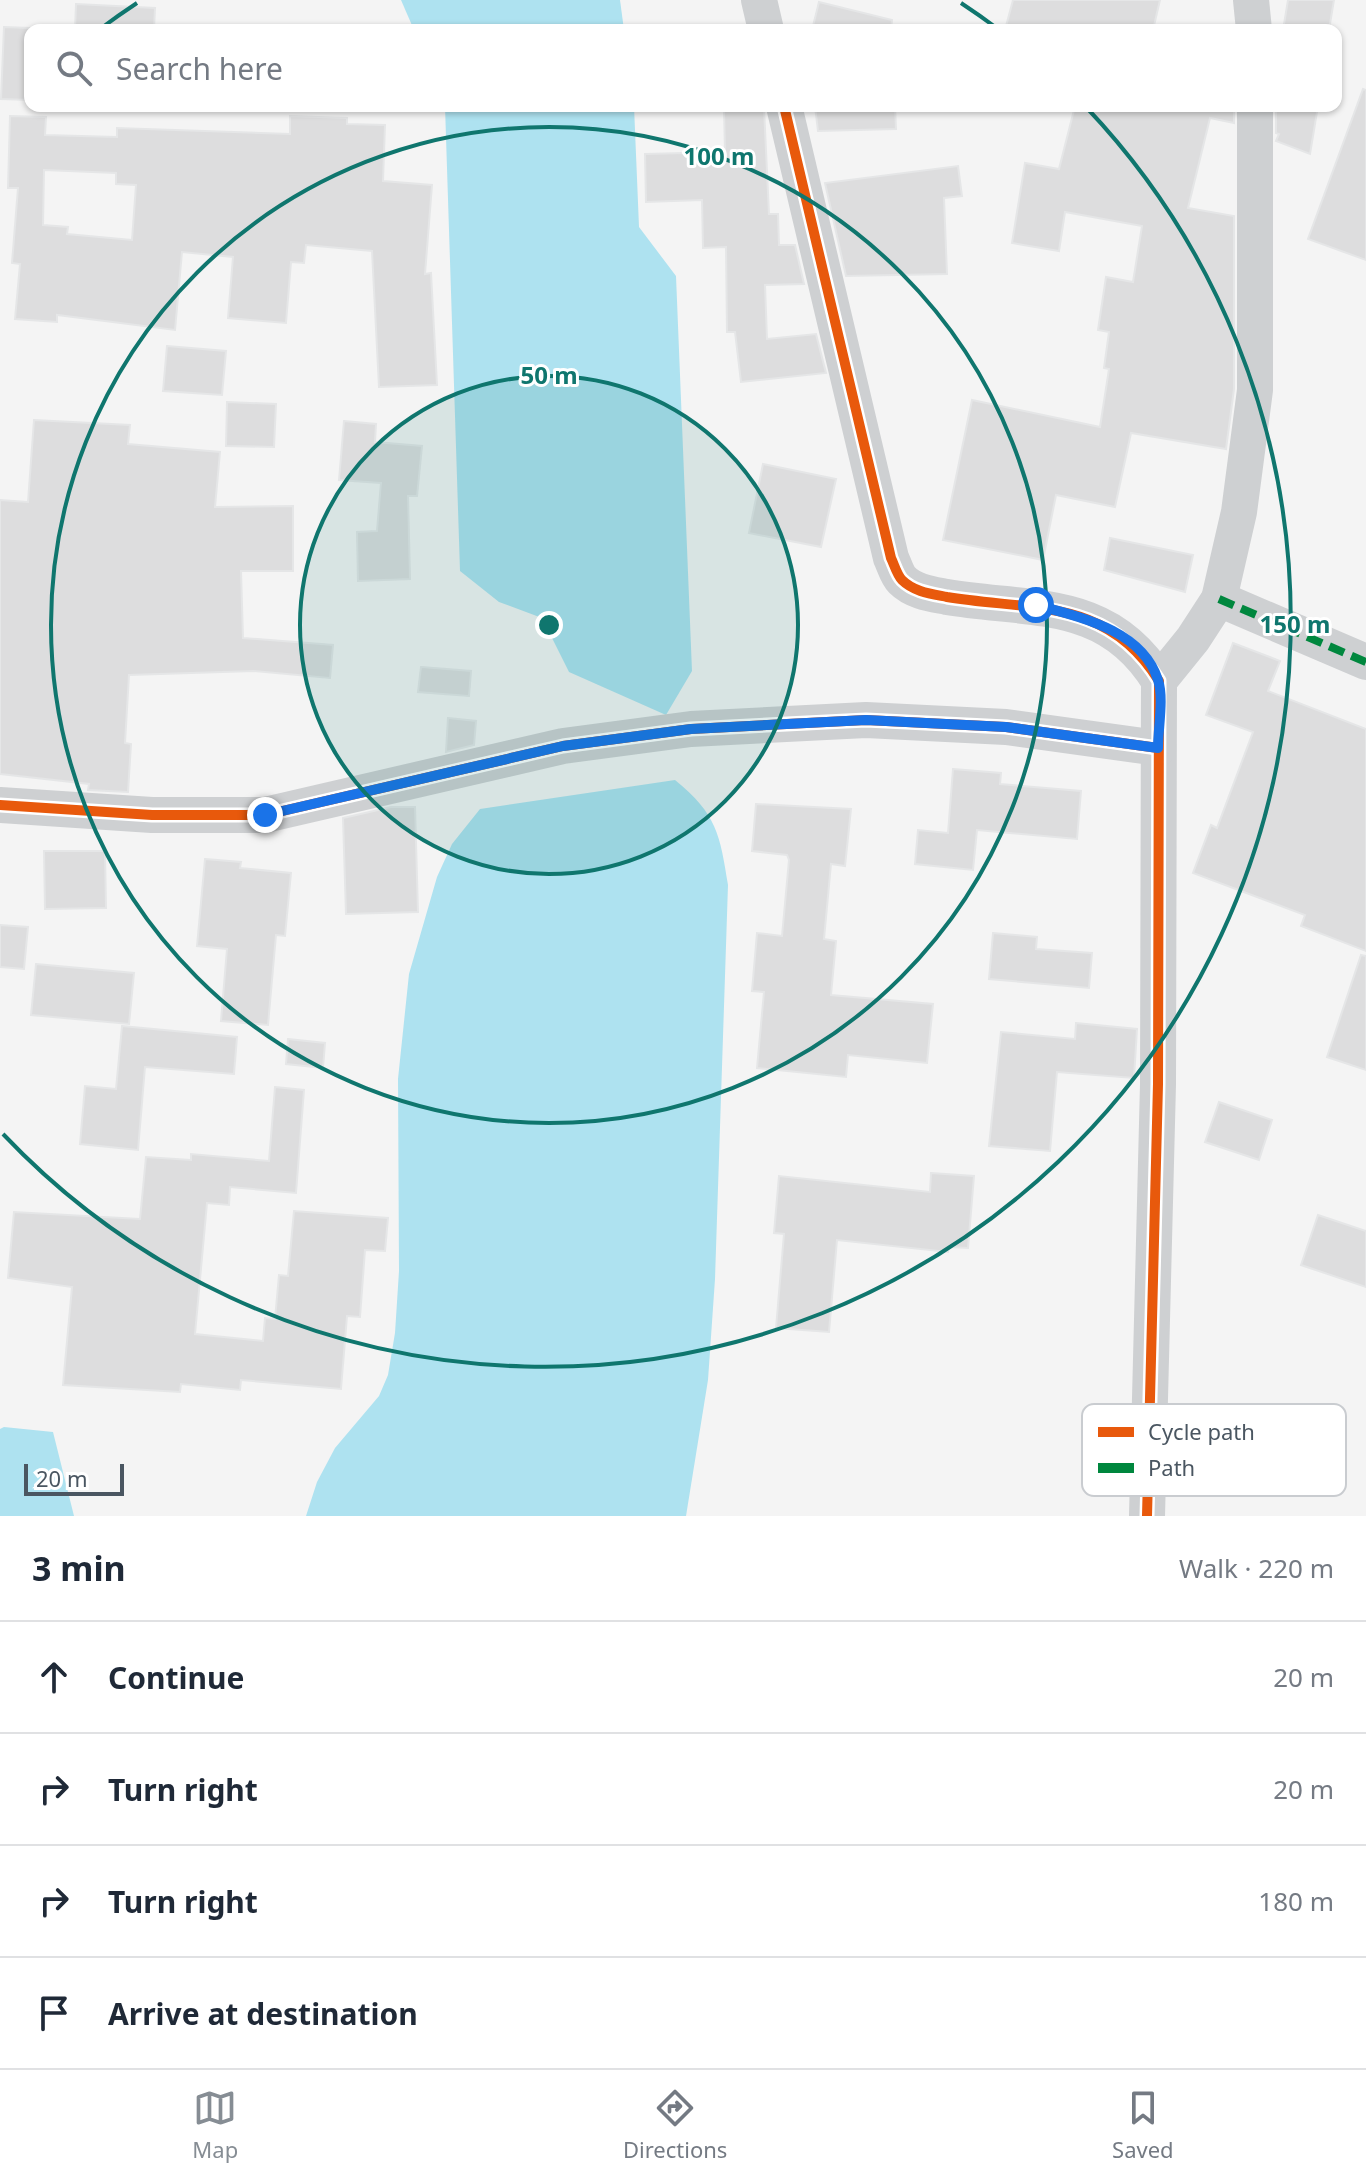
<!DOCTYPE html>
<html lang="en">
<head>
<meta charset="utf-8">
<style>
	body { margin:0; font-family:"Noto Sans",sans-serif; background:#f6f6f7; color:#1f2937 }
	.scale { position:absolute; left:24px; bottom:20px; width:100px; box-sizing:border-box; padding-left:8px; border:4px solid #4a5661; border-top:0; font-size:22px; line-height:28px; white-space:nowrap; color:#4a5661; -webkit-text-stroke:6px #fff; paint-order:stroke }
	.stop { position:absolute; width:24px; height:24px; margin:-18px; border:6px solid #1a73e8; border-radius:50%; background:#fff }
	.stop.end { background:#1a73e8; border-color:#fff; box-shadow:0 2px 8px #0008 }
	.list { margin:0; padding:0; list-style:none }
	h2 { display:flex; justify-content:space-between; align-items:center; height:104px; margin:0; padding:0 32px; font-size:34px }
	h2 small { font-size:26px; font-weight:400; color:#747a83 }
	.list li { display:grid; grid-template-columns:52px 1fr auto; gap:24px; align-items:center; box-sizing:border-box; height:112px; padding:0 32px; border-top:2px solid #e0e1e3 }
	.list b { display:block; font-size:30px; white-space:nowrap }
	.list em { font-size:26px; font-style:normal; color:#747a83 }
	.icon { flex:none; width:44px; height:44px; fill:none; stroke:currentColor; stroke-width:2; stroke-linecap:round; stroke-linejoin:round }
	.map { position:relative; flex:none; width:1366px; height:1516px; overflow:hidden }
	.search { position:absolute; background:#fff; box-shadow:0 2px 6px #0004; left:24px; right:24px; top:24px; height:88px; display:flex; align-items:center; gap:20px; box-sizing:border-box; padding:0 28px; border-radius:16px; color:#747a83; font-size:30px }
	.sheet { height:552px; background:#fff }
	nav { display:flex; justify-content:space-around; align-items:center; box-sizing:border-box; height:112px; border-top:2px solid #e0e1e3; background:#fff; font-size:22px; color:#747a83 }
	nav a { display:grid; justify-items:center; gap:4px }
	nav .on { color:#868d94 }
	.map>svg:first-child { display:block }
	.water { fill:#aee2f0 }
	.building { fill:#ddddde; stroke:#e5e6e7; stroke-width:2; fill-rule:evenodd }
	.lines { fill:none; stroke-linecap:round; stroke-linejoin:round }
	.minor { stroke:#ced0d2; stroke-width:36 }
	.quiet { stroke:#00873e; stroke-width:8; stroke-dasharray:16 8; stroke-linecap:butt }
	.cycleway-casing { stroke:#fff; stroke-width:15 }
	.cycleway { stroke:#e8590c; stroke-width:10 }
	.route { stroke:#1a73e8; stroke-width:10 }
	.ring { fill:none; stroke:#0f766e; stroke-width:4 }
	.key { fill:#fff; stroke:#c9ccd0; stroke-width:2 }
	.key-label { font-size:22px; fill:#4a5661 }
	.centre { fill:#0f766e; stroke:#fff; stroke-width:4 }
	.ring-label { font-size:24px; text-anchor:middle; font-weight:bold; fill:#0f766e; stroke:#fff; stroke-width:6; stroke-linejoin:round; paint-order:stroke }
</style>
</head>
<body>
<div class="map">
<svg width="1366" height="1516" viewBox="0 0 1366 1516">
	<rect width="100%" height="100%" fill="#f4f4f4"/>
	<g class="water">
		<path d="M401 0H620L624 30H414Z"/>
		<path d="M445 106H634L639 227 676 276 692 671 666 715 569 672 542 618 499 602 460 571Z"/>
		<path d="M675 780C717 814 720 835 728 885L715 1279 708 1380 686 1516H306L317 1482 335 1448 379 1396 388 1375 395 1333 399 1271 398 1079 409 974 437 877 452 844 480 809Z"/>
		<path d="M4 1427 53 1432 74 1516H0V1429Z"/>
	</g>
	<g class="building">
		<path d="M1013 0H1160L1153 30H1005Z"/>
		<path d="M1288 0H1334L1329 30H1283Z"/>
		<path d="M819 2 892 20 891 30H812Z"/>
		<path d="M76 4 155 8 154 30H75Z"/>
		<path d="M4 27 30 28V100L1 99Z"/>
		<path d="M1363 89 1366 90V260L1308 239Z"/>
		<path d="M815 106H895L896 129 818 131Z"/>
		<path d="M1075 106H1234V123L1210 118 1188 208 1234 216V389L1226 449 1131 433 1115 507 1056 495 1043 560 943 540 972 400 1100 427 1109 369 1104 368 1109 332 1098 330 1106 277 1133 282 1142 226 1065 212 1059 251 1012 243 1025 163 1059 169Z"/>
		<path d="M1276 106H1318L1310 154 1276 141 1279 134 1276 133Z"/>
		<path d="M764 108 769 214H778L779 245H795L804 284 765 285 767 339 816 334 826 373 741 382 735 332H727L726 247 703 248 702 200 646 202 645 154 725 152 724 109Z"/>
		<path d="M10 116 46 117 45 135 117 137V128L290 134V116L347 118V124L385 125 383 181 432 185 425 274 431 273 437 385 379 387 372 251 306 245 304 263 291 262 286 323 228 318 233 257 182 252 175 330 57 315V322L15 319 20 264 12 263 18 188H8ZM44 170 116 173V184L136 185 132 240 67 234 68 227 43 225Z"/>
		<path d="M958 166 962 196 944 198 947 274 846 276 825 183Z"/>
		<path d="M167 346 226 351 222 395 163 391Z"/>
		<path d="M227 402 276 404 274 447 226 446Z"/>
		<path d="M34 420 130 425 128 444 220 452 215 507 293 506V571H241L243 638 333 645 330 678 254 671 129 675 125 743 131 744 128 792 88 790 89 784 0 774V500L28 502Z"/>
		<path d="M344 421 376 424 375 442 422 446 417 496H408L410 579 358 581 357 532 377 531 381 483 339 480Z"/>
		<path d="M763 464 836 479 821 547 749 533Z"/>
		<path d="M1110 538 1193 555 1185 592 1104 570Z"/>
		<path d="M1233 643 1280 661 1268 691 1366 729V951L1301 926 1305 915 1193 873 1211 825 1217 828 1253 732 1206 715Z"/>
		<path d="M421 667 471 671 469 696 418 692Z"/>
		<path d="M448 718 476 721 474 745 446 752Z"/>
		<path d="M953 769 1001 773 1000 784 1081 791 1077 839 977 830 973 870 915 864 918 830 948 833Z"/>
		<path d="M756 804 851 809 845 866 831 864 824 939 836 941 831 995 933 1004 927 1063 848 1055 846 1077 757 1068 764 992 752 991 757 933 782 936 789 860 787 855 752 851Z"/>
		<path d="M391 807H415L418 912 346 914 343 818Z"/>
		<path d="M44 851H105L106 908 45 909Z"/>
		<path d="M205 859 241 862 240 868 291 873 285 936 276 935 268 1025 221 1021 227 949 197 946Z"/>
		<path d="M0 925 28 927 24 969 0 967Z"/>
		<path d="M993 933 1037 937 1036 949 1092 953 1089 988 989 979Z"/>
		<path d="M1361 955 1366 956V1070L1327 1057Z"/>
		<path d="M36 964 134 973 129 1024 31 1015Z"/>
		<path d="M1076 1023 1137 1029 1134 1078 1057 1072 1050 1151 989 1146 1001 1032 1075 1039Z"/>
		<path d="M122 1026 237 1037 234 1074 145 1067 138 1150 80 1144 85 1086 116 1089Z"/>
		<path d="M288 1039 325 1043 323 1068 286 1064Z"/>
		<path d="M275 1087 304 1090 296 1193 230 1187 229 1205 207 1203 195 1334 263 1341 265 1318 275 1319 279 1275 288 1276 294 1211 388 1218 385 1251 365 1250 360 1317 347 1316 341 1389 241 1380 240 1390 181 1384 180 1392 63 1385 72 1287 8 1278 14 1212 140 1219 146 1157 191 1160V1154L269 1161Z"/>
		<path d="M1219 1102 1272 1120 1259 1160 1205 1142Z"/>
		<path d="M931 1173 974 1176 968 1248 949 1247 948 1252 837 1240 829 1332 776 1328 784 1234 774 1233 779 1176 930 1192Z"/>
		<path d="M1318 1215 1366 1231V1287L1301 1265Z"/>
	</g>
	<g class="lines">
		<g class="minor">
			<path d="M759 0 766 30"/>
			<path d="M1251 0 1254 30"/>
			<path d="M784 106 891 558C894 564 897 575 902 580 914 592 932 594 947 597 1031 611 1108 597 1159 681L1158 1084 1147 1516"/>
			<path d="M1219 599 1366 662"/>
			<path d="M1159 681 1193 639 1219 599 1239 512 1255 390V106"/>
			<path d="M0 805 152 815H265L563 746 691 729 866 720 1006 727 1158 748"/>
		</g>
		<path class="quiet" d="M1219 599 1366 662"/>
		<g class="cycleway-casing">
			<g id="cycleway">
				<path d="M784 106 891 558C894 564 897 575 902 580 914 592 932 594 947 597 1031 611 1108 597 1159 681L1158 1084 1147 1516"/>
				<path d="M0 805 152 815H265L563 746 691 729 866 720 1006 727 1158 748"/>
			</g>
		</g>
		<use href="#cycleway" class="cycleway"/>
	</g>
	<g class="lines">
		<path class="route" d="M265 815 563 746 691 729 866 720 1006 727 1158 748C1158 728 1164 698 1158 680 1142 630 1080 617 1036 605"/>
	</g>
	<circle cx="549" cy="625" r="249" fill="#0f766e" fill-opacity=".12"/>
	<g class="ring">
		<circle cx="549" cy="625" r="249"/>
		<circle cx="549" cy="625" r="498"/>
		<path d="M100 29A746 746 0 0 1 137 3M961 3A746 746 0 0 1 998 29M1086 107A746 746 0 1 1 3 1134"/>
	</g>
	<rect x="1082" y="1404" width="264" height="92" rx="12" class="key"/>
	<rect x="1098" y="1427" width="36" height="10" fill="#e8590c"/>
	<rect x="1098" y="1463" width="36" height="10" fill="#00873e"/>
	<g class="key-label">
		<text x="1148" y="1440">Cycle path</text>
		<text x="1148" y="1476">Path</text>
	</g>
	<circle cx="549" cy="625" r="12" class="centre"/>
	<g class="ring-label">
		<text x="719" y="165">100 m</text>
		<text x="549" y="384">50 m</text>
		<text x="1295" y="633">150 m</text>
	</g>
</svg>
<div class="scale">20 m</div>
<div class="stop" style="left:1036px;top:605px"></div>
<div class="stop end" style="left:265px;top:815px"></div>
<div class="search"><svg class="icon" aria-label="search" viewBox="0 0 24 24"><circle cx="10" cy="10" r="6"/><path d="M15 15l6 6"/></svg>Search here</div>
</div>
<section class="sheet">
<h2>3 min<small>Walk · 220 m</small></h2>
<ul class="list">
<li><svg class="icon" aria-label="ahead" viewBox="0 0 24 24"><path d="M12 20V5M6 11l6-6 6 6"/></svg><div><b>Continue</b></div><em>20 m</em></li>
<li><svg class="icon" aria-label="right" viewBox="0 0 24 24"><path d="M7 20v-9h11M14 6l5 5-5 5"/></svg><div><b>Turn right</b></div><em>20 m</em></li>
<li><svg class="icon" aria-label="right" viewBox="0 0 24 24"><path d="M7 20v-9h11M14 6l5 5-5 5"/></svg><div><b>Turn right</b></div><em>180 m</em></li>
<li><svg class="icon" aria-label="arrive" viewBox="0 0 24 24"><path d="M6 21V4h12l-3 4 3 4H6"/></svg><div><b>Arrive at destination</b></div></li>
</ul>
</section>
<nav>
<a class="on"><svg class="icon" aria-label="map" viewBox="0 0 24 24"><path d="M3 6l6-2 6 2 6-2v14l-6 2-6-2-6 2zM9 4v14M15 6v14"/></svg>Map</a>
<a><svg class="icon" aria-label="directions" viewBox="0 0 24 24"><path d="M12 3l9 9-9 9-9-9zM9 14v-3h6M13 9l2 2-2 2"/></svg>Directions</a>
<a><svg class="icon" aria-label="saved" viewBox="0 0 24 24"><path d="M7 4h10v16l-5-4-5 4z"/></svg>Saved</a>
</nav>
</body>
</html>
